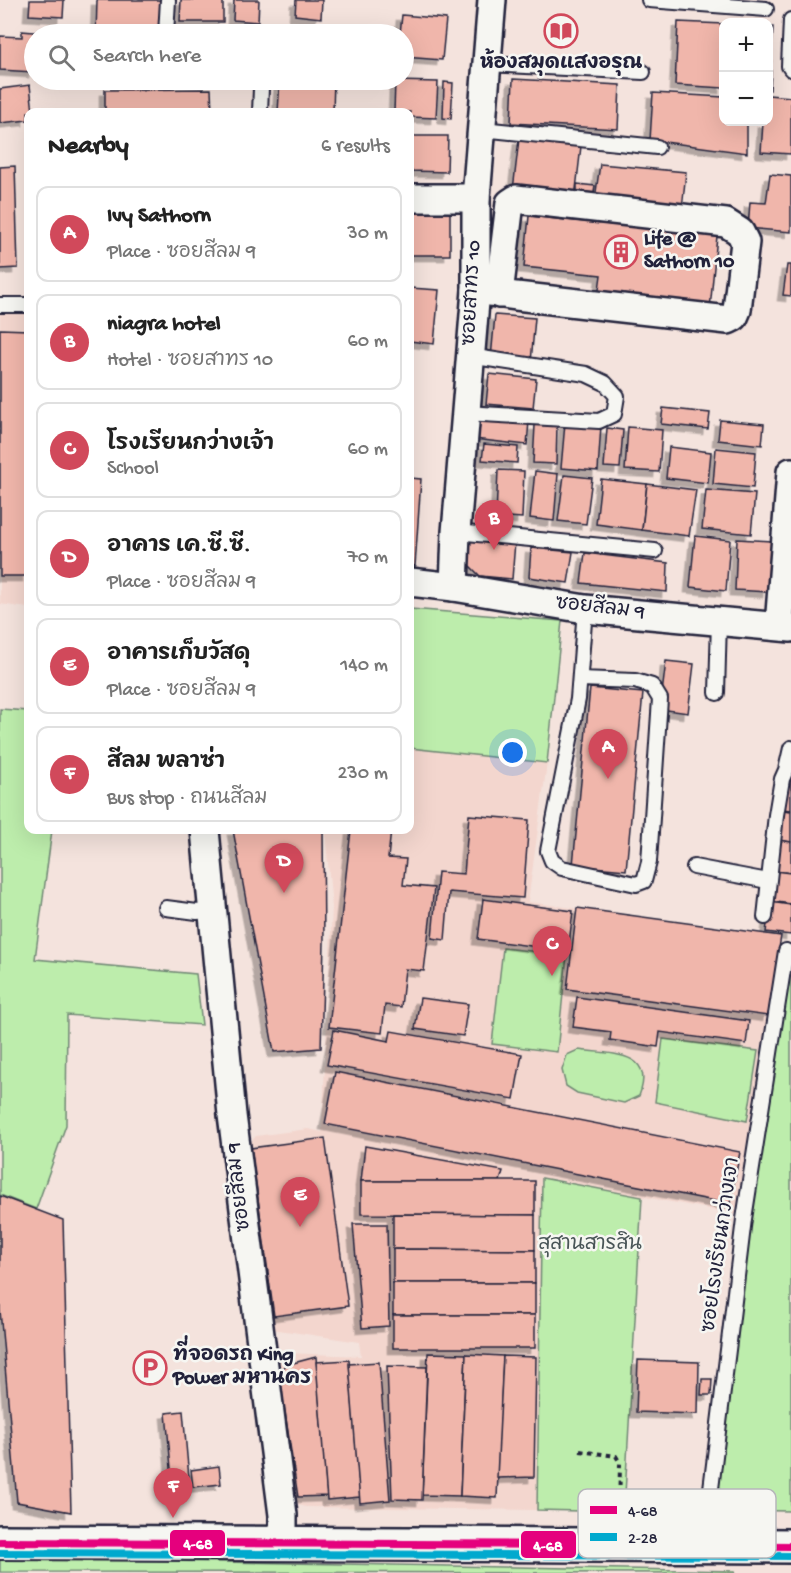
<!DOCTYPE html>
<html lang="en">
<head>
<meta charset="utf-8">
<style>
	body { margin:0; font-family:"Gochi Hand","Playpen Sans Thai",sans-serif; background:#f2f2f2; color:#222 }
	.controls { position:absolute; right:18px; top:18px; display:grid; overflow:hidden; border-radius:12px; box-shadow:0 6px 24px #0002 }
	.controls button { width:54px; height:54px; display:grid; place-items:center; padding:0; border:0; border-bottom:2px solid #e0e0e0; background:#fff; color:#222; font:30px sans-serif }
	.you { position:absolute; left:513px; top:753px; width:21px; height:21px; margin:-15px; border:4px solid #fff; border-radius:50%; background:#1a73e8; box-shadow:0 0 0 9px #1a73e833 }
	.badge { display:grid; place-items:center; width:39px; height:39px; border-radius:50%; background:#d1495b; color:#fff; font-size:20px; font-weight:700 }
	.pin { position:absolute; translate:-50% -50px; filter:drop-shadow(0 2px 3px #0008) }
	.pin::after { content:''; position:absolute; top:32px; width:21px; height:18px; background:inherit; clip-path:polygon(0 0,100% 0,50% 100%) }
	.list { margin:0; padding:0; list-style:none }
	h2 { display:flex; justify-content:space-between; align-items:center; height:78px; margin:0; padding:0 24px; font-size:26px }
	h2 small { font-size:20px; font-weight:400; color:#767676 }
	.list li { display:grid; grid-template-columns:39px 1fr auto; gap:18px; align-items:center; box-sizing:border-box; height:96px; margin:0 12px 12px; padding:0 12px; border:2px solid #e0e0e0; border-radius:12px }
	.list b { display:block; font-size:22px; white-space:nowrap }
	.list p { margin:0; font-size:20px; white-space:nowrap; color:#767676 }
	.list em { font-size:20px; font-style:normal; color:#767676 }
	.icon { flex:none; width:33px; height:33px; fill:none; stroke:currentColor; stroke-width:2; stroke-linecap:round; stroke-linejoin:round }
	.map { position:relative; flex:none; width:791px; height:1573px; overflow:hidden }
	.search { position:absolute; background:#fff; box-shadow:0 6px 24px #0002; left:24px; top:24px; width:390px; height:66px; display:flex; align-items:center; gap:15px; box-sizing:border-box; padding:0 21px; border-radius:33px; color:#767676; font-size:22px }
	.panel { position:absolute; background:#fff; box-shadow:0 6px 24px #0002; left:24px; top:108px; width:390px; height:726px; border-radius:12px }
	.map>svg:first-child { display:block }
	.built { fill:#f3d6ce }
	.green { fill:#bdedac; stroke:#708874; stroke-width:1.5 }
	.building { fill:#f0b6ab; stroke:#22223b; stroke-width:1.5; filter:url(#shadow) }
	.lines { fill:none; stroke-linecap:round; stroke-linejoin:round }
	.lane-casing { stroke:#22223b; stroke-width:18 }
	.street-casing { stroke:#22223b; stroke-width:32 }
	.secondary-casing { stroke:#22223b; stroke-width:38 }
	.path { stroke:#22223b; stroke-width:4; stroke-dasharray:4.5 4.5; stroke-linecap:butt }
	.lane { stroke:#f6f6f2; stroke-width:14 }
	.street { stroke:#f6f6f2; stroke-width:27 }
	.secondary { stroke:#f6f6f2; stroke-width:33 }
	.bus-1-casing { stroke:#f6f6f2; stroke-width:12 }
	.bus-2-casing { stroke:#f6f6f2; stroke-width:12 }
	.bus-1 { stroke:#e5007d; stroke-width:8 }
	.bus-2 { stroke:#00a9ce; stroke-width:8 }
	.labels { text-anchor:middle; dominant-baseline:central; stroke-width:5; stroke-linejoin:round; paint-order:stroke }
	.poi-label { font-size:20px; font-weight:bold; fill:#22223b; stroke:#f6f6f2; text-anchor:start }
	.street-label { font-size:20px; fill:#22223b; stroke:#f6f6f2 }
	.park-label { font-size:20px; fill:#495557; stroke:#f6f6f2 }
	.key { fill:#f6f6f2; stroke:#b6b6bb; stroke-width:1.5 }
	.key-label { font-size:16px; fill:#22223b }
	.line-badge { stroke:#f6f6f2; stroke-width:2 }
	.badge-label { font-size:16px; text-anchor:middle; font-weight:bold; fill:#fff }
</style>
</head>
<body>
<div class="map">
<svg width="791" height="1573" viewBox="0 0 791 1573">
	<defs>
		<filter id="shadow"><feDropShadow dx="-5.5" dy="5.5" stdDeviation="0" flood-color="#0004"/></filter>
	</defs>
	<rect width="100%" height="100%" fill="#f4e3dd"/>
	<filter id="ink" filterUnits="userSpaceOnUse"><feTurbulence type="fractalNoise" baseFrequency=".0167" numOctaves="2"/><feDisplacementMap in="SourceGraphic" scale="12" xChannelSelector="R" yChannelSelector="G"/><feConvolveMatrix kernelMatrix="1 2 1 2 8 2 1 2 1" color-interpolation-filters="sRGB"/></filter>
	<g filter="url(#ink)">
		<g class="built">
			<path d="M0 314H28V608L0 604Z"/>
			<path d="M410 748 547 763 528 902 781 936 736 1214 542 1178 537 1510 306 1507 299 1505 293 1496 276 1370 279 1362 286 1353 361 1356 359 1342 272 1329 247 1146 256 1136 308 1129 322 1132 332 907 325 830H410Z"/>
		</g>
		<g class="green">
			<path d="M410 609 562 621 547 763 410 748Z"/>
			<path d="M0 709 28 711V830H52L35 959 196 974 202 1025 67 1015 66 1125 36 1209 0 1195Z"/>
			<path d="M503 948 567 955 557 1052 492 1044Z"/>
			<path d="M791 961V1511L713 1510 750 1220Z"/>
			<path d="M663 1039 758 1051 747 1121 655 1102Z"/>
			<path d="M578 1050C609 1054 657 1050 639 1096L624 1103 577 1093 566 1086 562 1070 567 1055Z"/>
			<path d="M542 1178 642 1197 624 1512 537 1510Z"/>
			<path d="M0 1558 735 1571V1573L0 1572Z"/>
		</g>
		<g class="building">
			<path d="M30 0H64L63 17 29 15Z"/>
			<path d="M97 0H162L161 34H96Z"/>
			<path d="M181 0H223V22H180Z"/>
			<path d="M234 0H259L258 22 233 20Z"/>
			<path d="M296 0H322L321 18 295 15Z"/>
			<path d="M402 15 446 19 442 60 404 57V34H400Z"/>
			<path d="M678 22 724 24V88L675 85Z"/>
			<path d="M284 27 314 29V34H283Z"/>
			<path d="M768 27H773L770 90H768Z"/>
			<path d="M22 31 56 34H34V72L0 70V36L22 37Z"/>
			<path d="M513 79 620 85 618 129 511 123Z"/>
			<path d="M280 80H334L333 112H278Z"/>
			<path d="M395 81 438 82 436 118 410 117V112H394Z"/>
			<path d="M444 82 453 83 451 119 443 118Z"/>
			<path d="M30 85 33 112H28V120L0 123V89Z"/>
			<path d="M211 89 212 112H105V90Z"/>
			<path d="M653 93 724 97V122H747V153L650 140Z"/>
			<path d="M768 95 791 97V154L761 152 763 122H768Z"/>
			<path d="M410 136H448L447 172 410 171Z"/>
			<path d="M519 139 581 146 575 198 513 190Z"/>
			<path d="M600 164 686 172 682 209 595 199Z"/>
			<path d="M15 166 18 268 0 269V167Z"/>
			<path d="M770 174 791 176V232L748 228 750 202 766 203Z"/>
			<path d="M577 184 595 186 592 205 577 204Z"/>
			<path d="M450 209V255H410V210Z"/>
			<path d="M529 216 717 236 710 309 598 297 601 275 524 267Z"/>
			<path d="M787 265H791V296L783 295Z"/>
			<path d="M410 288 439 290 434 344 410 341Z"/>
			<path d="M495 315 535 318 531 362 491 358Z"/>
			<path d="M0 329 28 330V576H0Z"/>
			<path d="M489 374 536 379 533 408 486 404Z"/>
			<path d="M663 408 710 413 708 429 661 424Z"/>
			<path d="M476 415 529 421 527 445 474 439Z"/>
			<path d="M720 420 764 424 762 445 718 440Z"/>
			<path d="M565 423 601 425 598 471 561 468Z"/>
			<path d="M535 425 557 426 556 464 533 463Z"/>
			<path d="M628 427 662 430 659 472 625 470Z"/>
			<path d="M607 428 623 430 620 468 604 467Z"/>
			<path d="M484 444 518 447 517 463 482 460Z"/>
			<path d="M669 447 711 452 708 483 666 478Z"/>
			<path d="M716 448 756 452 753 488 713 484Z"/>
			<path d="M498 470 524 471 522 518 496 516Z"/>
			<path d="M535 471 558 474 554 521 530 518Z"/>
			<path d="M564 475 592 478 586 524 558 521Z"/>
			<path d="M410 478 421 479 415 566 410 565Z"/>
			<path d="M601 479 647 484 642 530 596 524Z"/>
			<path d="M647 484 696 490 689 536 642 530Z"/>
			<path d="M706 490 755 494 751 534 702 529Z"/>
			<path d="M695 536 730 540 726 591 690 587Z"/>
			<path d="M465 537 515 542 512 579 480 576 463 559Z"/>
			<path d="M737 539 771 541 768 592 735 590Z"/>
			<path d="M531 548 573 552 568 583 529 577Z"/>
			<path d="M585 553 668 563 667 592 581 583Z"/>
			<path d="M666 661 694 664 688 713 660 709Z"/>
			<path d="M590 688 643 693 626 870 573 865Z"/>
			<path d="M786 779 791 780V810L782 809Z"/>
			<path d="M782 810 791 811V842L778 840Z"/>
			<path d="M469 815 529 820 523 898 449 892 445 940 432 938 438 872 464 874Z"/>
			<path d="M233 830H323L324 943 321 1048 274 1052Z"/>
			<path d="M351 830H391L388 858 406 859 403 885 434 888 424 971 405 969 401 1007 385 1005 382 1033 329 1027Z"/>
			<path d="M778 840 791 842V873L774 871Z"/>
			<path d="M774 871 791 873V904L770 901Z"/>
			<path d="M483 899 573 911 568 951 478 939Z"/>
			<path d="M770 902 791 905V935L766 932Z"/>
			<path d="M577 908 781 936 768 1016 567 989Z"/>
			<path d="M577 997 749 1021 746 1044 660 1032 658 1047 610 1040 611 1032 573 1027Z"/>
			<path d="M420 998 468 1004 463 1036 415 1029Z"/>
			<path d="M334 1030 389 1041 391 1031 522 1054 514 1099 327 1065Z"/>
			<path d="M335 1072 740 1152 730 1204 325 1124Z"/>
			<path d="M325 1138 348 1306 274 1316 251 1148Z"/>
			<path d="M365 1146 503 1171 500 1181H361Z"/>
			<path d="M361 1181H535V1215L361 1214Z"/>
			<path d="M0 1196 63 1220 71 1512 17 1502 0 1310Z"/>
			<path d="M393 1214 535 1215V1250L393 1249Z"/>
			<path d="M353 1224H387L389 1326 362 1328Z"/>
			<path d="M393 1249 535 1250V1283H393Z"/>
			<rect x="393" y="1283" width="142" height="32"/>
			<rect x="393" y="1315" width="142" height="33"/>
			<path d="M428 1353 466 1354 460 1496 422 1495Z"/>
			<path d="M466 1354 503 1356 497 1498 460 1496Z"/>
			<path d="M503 1356 536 1357 534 1477 497 1478Z"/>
			<path d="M316 1357 327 1496 298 1497 279 1373 286 1365Z"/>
			<path d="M349 1360 360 1497 327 1500 316 1362Z"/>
			<path d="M638 1360 699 1362 698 1414 636 1412Z"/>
			<path d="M379 1362 390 1500 360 1503 349 1364Z"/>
			<path d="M387 1366 427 1367 422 1500 392 1499Z"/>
			<path d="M702 1379H712L711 1395H701Z"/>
			<path d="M183 1411 189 1478 172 1479 166 1413Z"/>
			<path d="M219 1466 221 1484 193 1487 191 1470Z"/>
		</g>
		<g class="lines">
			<g class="lane-casing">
				<g id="lane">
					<path d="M649 0 766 9"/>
					<path d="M791 20 789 66 791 69"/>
					<path d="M166 34 168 0"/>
					<path d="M486 64 643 72"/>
					<path d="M260 112 261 88"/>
					<path d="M482 129 657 147"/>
					<path d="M0 305H28"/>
					<path d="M465 413 599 421 614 414 617 396 605 383 586 374 469 356"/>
					<path d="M456 532 655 551"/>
					<path d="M580 679 635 681 652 686 660 699 649 862 644 881 636 884 562 868 552 861 548 851 578 699 585 609"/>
					<path d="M717 693 719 620"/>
					<path d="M694 867 768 881"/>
					<path d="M166 908 197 912 213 910"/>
					<path d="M765 917 776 815 782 779 786 770 791 748"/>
					<path d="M704 1546 744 1219 786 951"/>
				</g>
			</g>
			<g class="street-casing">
				<g id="street">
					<path d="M410 198H476"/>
					<path d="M476 290 516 296 728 320 734 317 737 310 745 242 740 232 726 223 516 199 510 203 499 294"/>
					<path d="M410 582 454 587 585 609 791 628"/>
					<path d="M454 587 456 532 476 290V198L492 0"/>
					<path d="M779 626 791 472"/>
					<path d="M205 830 232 1115 283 1515V1543"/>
				</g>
			</g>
			<g class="secondary-casing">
				<path id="secondary" d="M0 1542 791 1546"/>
			</g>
			<path class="path" d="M580 1451 616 1456 620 1463 619 1518"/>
			<use href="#lane" class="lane"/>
			<use href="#street" class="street"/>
			<use href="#secondary" class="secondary"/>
			<g class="bus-1-casing">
				<path id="bus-1" d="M0 1542 791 1546"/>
			</g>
			<g class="bus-2-casing">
				<path id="bus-2" d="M0 1553 791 1556"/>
			</g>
			<use href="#bus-1" class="bus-1"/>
			<use href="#bus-2" class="bus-2"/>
		</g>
	</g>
	<defs>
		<g id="library-ring" transform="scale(1.725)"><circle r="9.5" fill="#f6f6f2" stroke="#d1495b" stroke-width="1.5"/><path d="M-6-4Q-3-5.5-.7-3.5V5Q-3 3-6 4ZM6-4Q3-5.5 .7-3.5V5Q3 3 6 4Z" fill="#d1495b"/></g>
		<g id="building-ring" transform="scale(1.725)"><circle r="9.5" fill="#f6f6f2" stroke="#d1495b" stroke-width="1.5"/><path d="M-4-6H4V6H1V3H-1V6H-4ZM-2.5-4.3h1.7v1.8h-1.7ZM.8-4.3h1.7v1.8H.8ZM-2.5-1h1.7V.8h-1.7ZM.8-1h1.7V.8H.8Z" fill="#d1495b"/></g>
		<g id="parking-ring" transform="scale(1.725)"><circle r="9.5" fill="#f6f6f2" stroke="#d1495b" stroke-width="1.5"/><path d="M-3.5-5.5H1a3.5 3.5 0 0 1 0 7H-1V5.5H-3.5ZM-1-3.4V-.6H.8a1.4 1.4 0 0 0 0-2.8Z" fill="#d1495b"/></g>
	</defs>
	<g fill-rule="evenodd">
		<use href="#library-ring" x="561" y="31"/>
		<use href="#building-ring" x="621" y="252"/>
		<use href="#parking-ring" x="150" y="1368"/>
	</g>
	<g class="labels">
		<g class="poi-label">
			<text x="561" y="64" text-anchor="middle">ห้องสมุดแสงอรุณ</text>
			<text x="644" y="240">Life @<tspan x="644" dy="23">Sathorn 10</tspan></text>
			<text x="173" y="1356">ที่จอดรถ King<tspan x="173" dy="23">Power มหานคร</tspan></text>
		</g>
		<g class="street-label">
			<text transform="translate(473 293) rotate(-87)">ซอยสาทร 10</text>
			<text transform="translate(600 609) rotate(6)">ซอยสีลม 9</text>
			<text transform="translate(240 1187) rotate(-97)">ซอยสีลม 9</text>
			<text transform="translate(722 1245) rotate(-82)">ซอยโรงเรียนกว่างเจา</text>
		</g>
		<g class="park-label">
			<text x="590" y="1245">สุสานสารสิน</text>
		</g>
	</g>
	<rect x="578" y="1489" width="198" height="69" rx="9" class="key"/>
	<rect x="590" y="1506" width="27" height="8" fill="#e5007d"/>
	<rect x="590" y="1533" width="27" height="8" fill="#00a9ce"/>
	<g class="key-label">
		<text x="628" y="1516">4-68</text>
		<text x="628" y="1543">2-28</text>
	</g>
	<g class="line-badge">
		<rect x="169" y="1529" width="57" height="28" rx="6" fill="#e5007d"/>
		<rect x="520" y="1530" width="57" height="29" rx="6" fill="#e5007d"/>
	</g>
	<g class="badge-label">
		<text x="198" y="1549">4-68</text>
		<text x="548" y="1551">4-68</text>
	</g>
</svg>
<div class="controls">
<button>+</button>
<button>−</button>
</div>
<div class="you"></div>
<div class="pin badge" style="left:608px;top:779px">A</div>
<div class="pin badge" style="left:494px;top:550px">B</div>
<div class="pin badge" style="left:552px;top:976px">C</div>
<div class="pin badge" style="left:284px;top:893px">D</div>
<div class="pin badge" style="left:300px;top:1227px">E</div>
<div class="pin badge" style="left:173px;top:1518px">F</div>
<div class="search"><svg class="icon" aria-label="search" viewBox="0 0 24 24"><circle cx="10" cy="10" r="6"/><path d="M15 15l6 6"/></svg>Search here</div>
<section class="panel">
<h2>Nearby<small>6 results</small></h2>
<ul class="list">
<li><span class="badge">A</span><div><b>Ivy Sathorn</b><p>Place · ซอยสีลม 9</p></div><em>30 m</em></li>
<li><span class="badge">B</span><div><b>niagra hotel</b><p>Hotel · ซอยสาทร 10</p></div><em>60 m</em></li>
<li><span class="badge">C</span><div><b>โรงเรียนกว่างเจ้า</b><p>School</p></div><em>60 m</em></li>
<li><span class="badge">D</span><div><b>อาคาร เค.ซี.ซี.</b><p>Place · ซอยสีลม 9</p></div><em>70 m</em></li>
<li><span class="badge">E</span><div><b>อาคารเก็บวัสดุ</b><p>Place · ซอยสีลม 9</p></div><em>140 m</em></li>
<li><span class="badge">F</span><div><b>สีลม พลาซ่า</b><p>Bus stop · ถนนสีลม</p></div><em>230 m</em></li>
</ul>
</section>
</div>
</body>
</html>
